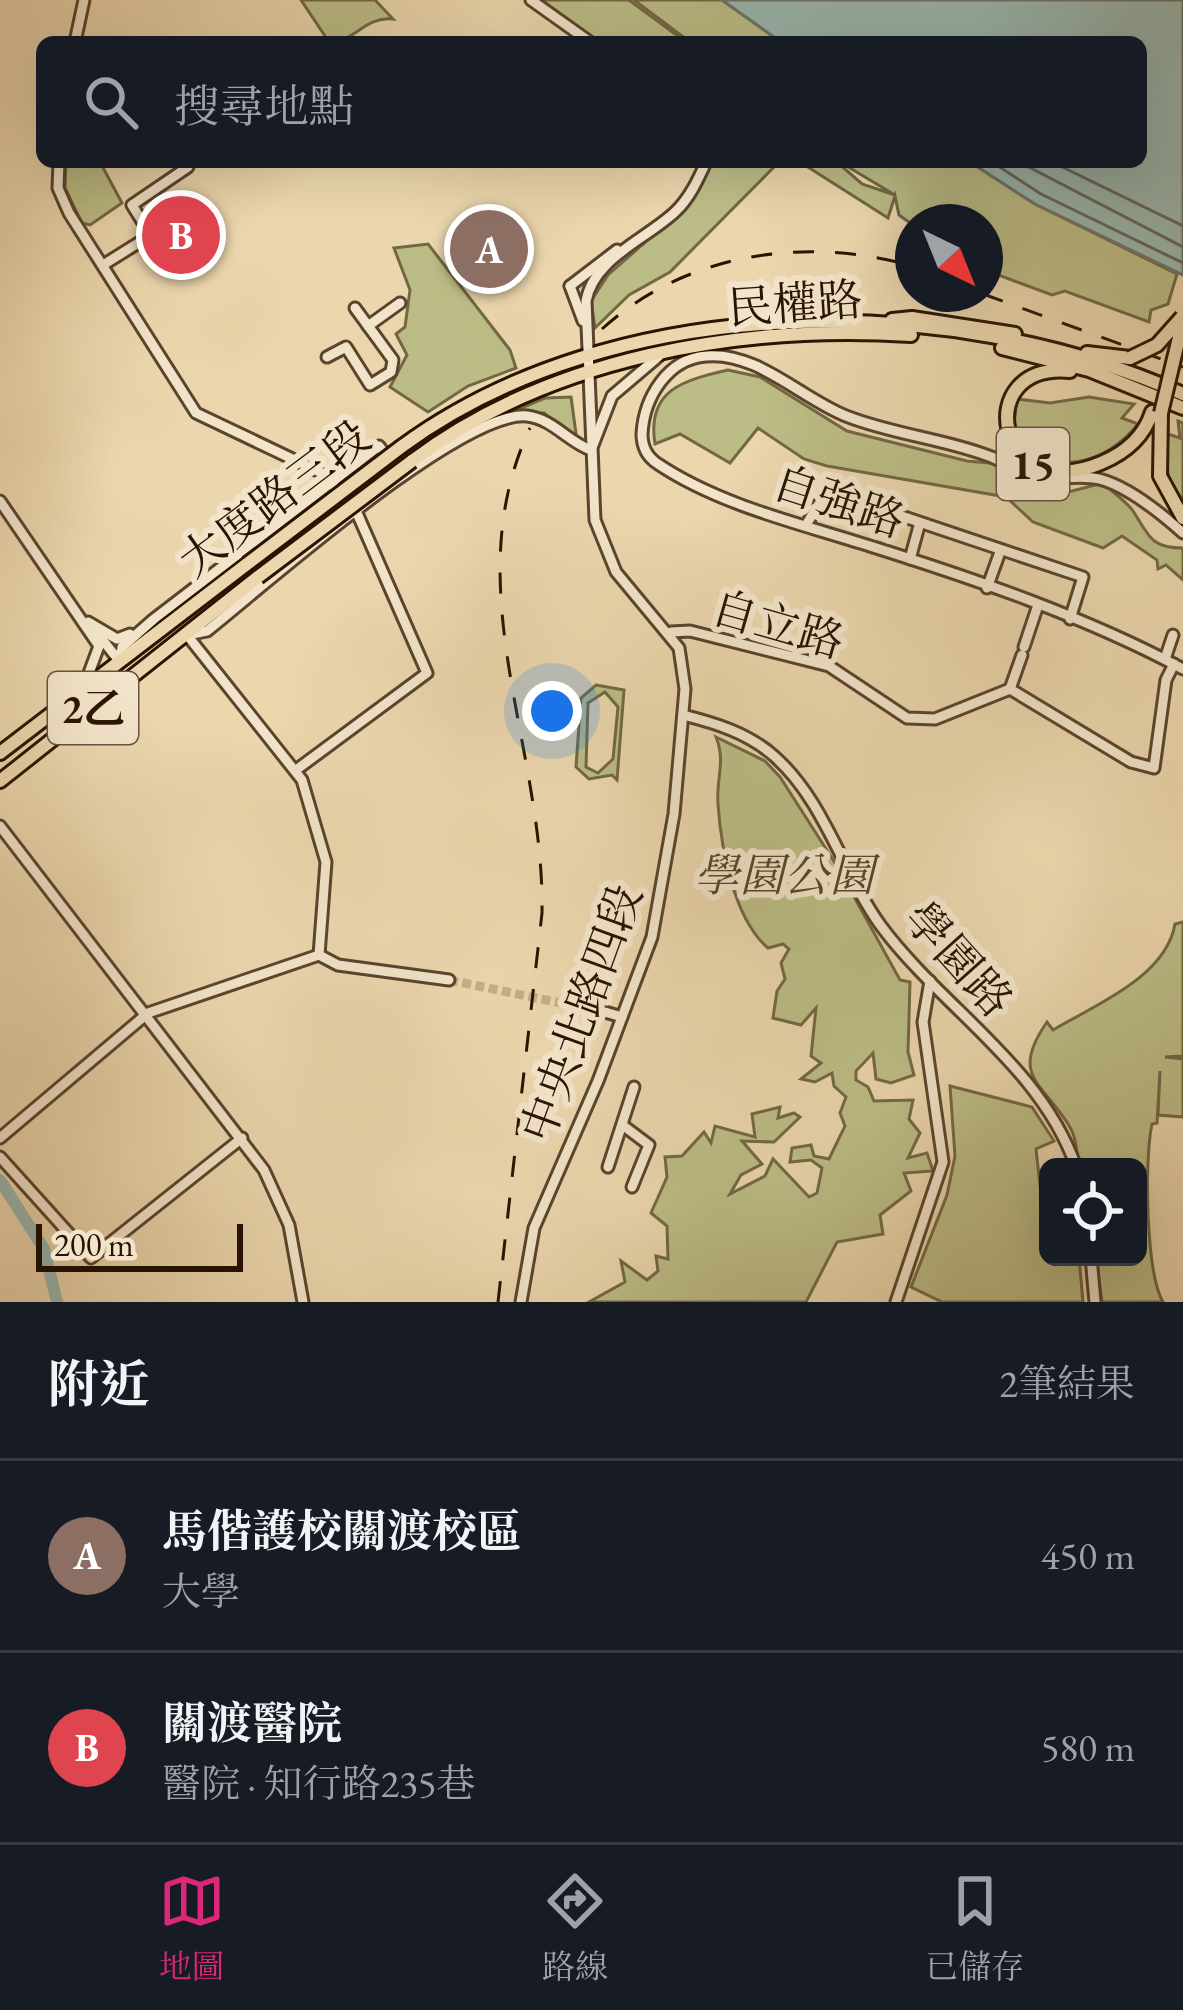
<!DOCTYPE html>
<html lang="zh-TW">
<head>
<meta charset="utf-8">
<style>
	body { margin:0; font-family:"EB Garamond","Noto Serif TC",serif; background:#242831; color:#f1f3f6 }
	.controls { position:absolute; right:36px; bottom:36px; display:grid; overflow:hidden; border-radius:18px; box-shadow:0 12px 48px #0002 }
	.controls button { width:108px; height:108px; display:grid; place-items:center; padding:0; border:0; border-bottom:3px solid #363941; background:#171b24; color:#f1f3f6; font:60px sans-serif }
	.compass { position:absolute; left:895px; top:204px; width:108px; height:108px; border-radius:50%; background:#171b24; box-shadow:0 12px 48px #0002; rotate:137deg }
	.scale { position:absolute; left:36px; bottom:30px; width:207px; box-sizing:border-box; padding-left:12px; border:6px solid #291402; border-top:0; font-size:33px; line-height:42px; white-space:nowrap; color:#291402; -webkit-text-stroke:9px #f2e4ca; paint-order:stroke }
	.you { position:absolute; left:552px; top:711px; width:42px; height:42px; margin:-30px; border:9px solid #fff; border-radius:50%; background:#1a73e8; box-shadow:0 0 0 18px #1a73e833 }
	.badge { display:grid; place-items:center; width:78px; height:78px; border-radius:50%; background:#db2777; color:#fff; font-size:39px; font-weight:700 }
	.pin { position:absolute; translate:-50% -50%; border:6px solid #fff; box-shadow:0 3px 12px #0006 }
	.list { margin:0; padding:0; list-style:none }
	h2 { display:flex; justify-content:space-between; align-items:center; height:156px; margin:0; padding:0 48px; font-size:51px }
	h2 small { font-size:39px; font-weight:400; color:#9ea1a6 }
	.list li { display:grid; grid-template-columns:78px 1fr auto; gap:36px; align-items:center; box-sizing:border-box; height:192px; padding:0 48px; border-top:3px solid #363941 }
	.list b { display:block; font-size:45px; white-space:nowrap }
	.list p { margin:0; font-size:39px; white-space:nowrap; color:#9ea1a6 }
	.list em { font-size:39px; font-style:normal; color:#9ea1a6 }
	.icon { flex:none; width:66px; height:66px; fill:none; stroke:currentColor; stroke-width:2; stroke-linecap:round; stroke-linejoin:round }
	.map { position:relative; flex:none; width:1183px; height:1302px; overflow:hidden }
	.search { position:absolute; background:#171b24; box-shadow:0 12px 48px #0002; left:36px; right:36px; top:36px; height:132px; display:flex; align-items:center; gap:30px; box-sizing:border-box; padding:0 42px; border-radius:18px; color:#9ea1a6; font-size:45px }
	.sheet { height:540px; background:#171b24 }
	nav { display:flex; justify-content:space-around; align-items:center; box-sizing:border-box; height:168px; border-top:3px solid #363941; background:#171b24; font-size:33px; color:#9ea1a6 }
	nav a { display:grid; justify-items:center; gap:6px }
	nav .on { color:#db2777 }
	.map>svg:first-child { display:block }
	.green { fill:#bcbd86; stroke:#726844; stroke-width:3; fill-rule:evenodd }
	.water { fill:#99b8b1; stroke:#6c766b; stroke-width:3 }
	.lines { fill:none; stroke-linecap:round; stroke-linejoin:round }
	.shore { stroke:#61665a; stroke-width:3 }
	.river { stroke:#99b8b1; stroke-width:12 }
	.minor-tunnel { stroke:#c4af8b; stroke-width:9; stroke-dasharray:9 4.5; stroke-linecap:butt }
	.minor-casing { stroke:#5a442d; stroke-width:15 }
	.major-casing { stroke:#291402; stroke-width:18 }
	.minor { stroke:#f2e4ca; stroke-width:9 }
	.major { stroke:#ebd6ad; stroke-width:12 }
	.rail { stroke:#291402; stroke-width:3; stroke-dasharray:21 21; stroke-linecap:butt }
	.major-bridge-casing { stroke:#291402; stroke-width:18; stroke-linecap:butt }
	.major-bridge { stroke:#ebd6ad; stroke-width:12 }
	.labels { text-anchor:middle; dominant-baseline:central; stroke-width:12; stroke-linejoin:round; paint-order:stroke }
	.shield { fill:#f2e4ca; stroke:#65523e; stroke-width:3 }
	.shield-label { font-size:42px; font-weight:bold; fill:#291402 }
	.street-label { font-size:45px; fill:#291402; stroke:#f2e4ca }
	.park-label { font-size:45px; font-style:italic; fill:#55472a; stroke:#f2e4ca }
</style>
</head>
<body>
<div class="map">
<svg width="1183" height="1302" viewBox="0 0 1183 1302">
	<rect width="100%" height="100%" fill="#ebd6ad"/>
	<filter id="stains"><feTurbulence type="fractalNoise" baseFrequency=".00167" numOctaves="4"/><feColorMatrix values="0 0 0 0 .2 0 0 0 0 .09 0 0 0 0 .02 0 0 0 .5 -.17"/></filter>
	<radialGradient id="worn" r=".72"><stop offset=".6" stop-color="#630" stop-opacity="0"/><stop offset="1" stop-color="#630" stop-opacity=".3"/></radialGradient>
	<g class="green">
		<path d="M301 0H375L393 19C365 16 355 42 329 42Z"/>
		<path d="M532 0H629L686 42H589Z"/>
		<path d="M634 0H722L781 42H690Z"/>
		<path d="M66 162H100L122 203 90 225 82 223 65 188Z"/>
		<path d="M707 162H779L670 272 629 295 595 328 591 301 608 275 693 200Z"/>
		<path d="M800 162H837L862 184 895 195 840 162H970L1035 204 1177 274 1168 304 1151 310 1149 322 1065 291 1052 295 985 270V222L913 225 899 215 895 196 888 218Z"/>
		<path d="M428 244 510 350 516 368 468 386 428 412 390 387 407 355 396 334 405 327 410 290 394 248Z"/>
		<path d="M728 370 760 377 847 431 967 461 1000 464 1053 496 1103 483C1112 492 1126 501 1133 511 1149 535 1150 548 1183 548V580L1166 565 1158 569 1157 560 1122 536 1103 548 1033 522 1006 497 827 466 804 459 758 428 730 463 680 434 655 444C646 389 685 380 728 370Z"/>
		<path d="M571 397 577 441 544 413H509L545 398Z"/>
		<path d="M1089 397 1134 404 1122 418 1138 424C1105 466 1046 480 1013 432L1017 399 1050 403Z"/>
		<path d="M1178 421 1183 423V513C1169 485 1163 464 1165 433L1180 438Z"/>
		<path d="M596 685 624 690 617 780 612 775 589 779 576 767 581 698ZM605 692 618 707 613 759 598 773 586 767 588 703Z"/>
		<path d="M716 737 765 761 780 777 837 866 900 980 910 982 908 1052 914 1075 891 1083 876 1079 873 1053 856 1071V1080L868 1087 874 1101 913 1100 909 1119 920 1133 908 1158 927 1153 933 1171 904 1173 911 1191 880 1215 883 1234 837 1242 806 1302H589L625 1282 621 1261 647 1280 658 1271 656 1256 668 1259 667 1226 651 1213 667 1177 665 1157 682 1156 704 1132 711 1143 715 1126 755 1137 752 1114 780 1107 778 1118 794 1113 800 1117 774 1142 742 1141 762 1164 741 1175 730 1194 765 1176 773 1159 809 1197 817 1193 822 1168 811 1160 790 1162 792 1148 811 1145 814 1156 829 1159 845 1126 840 1113 846 1097 834 1086 832 1073 815 1082 801 1079 821 1063 811 1056 816 1008 801 1025 773 1018 777 991 785 979 781 963 789 949 783 944 768 948C733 918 721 847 718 804 716 778 726 762 716 737Z"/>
		<path d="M1183 922V1056L1165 1057 1183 1059V1117L1158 1115 1160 1071 1157 1123 1152 1124C1144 1160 1146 1273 1163 1302H1102L1096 1257H1138V1167H1079C1077 1155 1077 1140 1071 1129 1045 1083 1008 1078 1047 1022L1053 1030C1095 1005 1166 977 1175 924Z"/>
		<path d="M950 1086 1032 1107 1054 1141 1036 1149 1048 1257H1079L1083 1302H942L911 1287 947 1195 955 1156Z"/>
	</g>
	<path class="water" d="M722 0H1183V275L1035 204 970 162H1141V42H781Z"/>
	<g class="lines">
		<g class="shore">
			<path d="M992 162 1041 194 1183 263"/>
			<path d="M1019 162 1183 247"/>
			<path d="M1052 162 1183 226"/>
		</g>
		<path class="river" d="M0 1180 44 1249 57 1302"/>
		<path class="minor-tunnel" d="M449 980 605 1012"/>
		<g class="minor-casing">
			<g id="minor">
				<path d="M531 0 590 42"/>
				<path d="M75 42 84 0"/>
				<path d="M59 162 58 188 69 213 196 413 324 474 357 513 427 673 296 770"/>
				<path d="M103 265 151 235"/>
				<path d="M170 266 132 205 188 167"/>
				<path d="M570 286 617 250"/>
				<path d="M570 286 583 321"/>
				<path d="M368 326 400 303"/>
				<path d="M327 357 346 347 370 385 391 372 393 360 355 308"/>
				<path d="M593 445 612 396 659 356"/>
				<path d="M0 501 99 646 83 689"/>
				<path d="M806 525 827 491 1083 577 1070 619"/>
				<path d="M1183 533C1162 514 1127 486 1099 479 1079 474 1056 481 1036 477 1020 474 1008 464 994 458 947 439 894 435 846 416 801 398 756 351 706 356 667 359 644 398 642 434 642 446 647 457 658 464 719 505 801 524 870 546 975 579 1086 617 1183 669"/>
				<path d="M910 559 919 526"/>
				<path d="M987 588 1000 552"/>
				<path d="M88 622 117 639 130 634"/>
				<path d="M671 632 690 631 829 666 907 718 935 719 1010 689 1131 762 1154 768 1166 680 1174 664"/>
				<path d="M98 634 120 662"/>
				<path d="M1024 647 1037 608"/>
				<path d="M1165 659 1173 635"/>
				<path d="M120 662 122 647 154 619 379 446 400 474"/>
				<path d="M1010 689 1022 655"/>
				<path d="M683 715C715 723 748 733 774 756 825 801 842 872 881 926 943 1009 1041 1066 1076 1167"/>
				<path d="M0 826 264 1170 289 1225 303 1302"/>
				<path d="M319 955 326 862 302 780 187 635 207 631C265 585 461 410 527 416 553 419 568 442 591 450"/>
				<path d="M605 1012 622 1017"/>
				<path d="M625 1127 649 1145 632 1187"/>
				<path d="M0 1138 148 1013 319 955 338 965 449 980"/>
				<path d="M0 1157 91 1258 242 1138"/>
				<path d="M608 1167 634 1087"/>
				<path d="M1091 1257 1095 1302"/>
				<path d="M521 1302 534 1228 598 1081 652 937 674 814 685 689 679 648 616 572 595 520 586 301C594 258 645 240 675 212 689 199 698 180 706 162"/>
				<path d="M896 1302 943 1162 923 1022 930 981"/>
			</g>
		</g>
		<g class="major-casing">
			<g id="major">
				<path d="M892 320 912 318 1015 334"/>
				<path d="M1002 348 1089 370 1183 408"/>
				<path d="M1087 353 1130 358"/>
				<path d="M1070 371C969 362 997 507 1101 463 1125 453 1144 437 1152 412"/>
				<path d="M1161 413 1160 476 1183 518"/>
				<path d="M401 447C613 291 948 289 1183 394"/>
				<path d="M412 461C550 357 742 324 911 335"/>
				<path d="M0 753 247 564"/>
				<path d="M0 781 258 577"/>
			</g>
		</g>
		<use href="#minor" class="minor"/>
		<use href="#major" class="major"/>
		<g class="rail">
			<path d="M983 294 1183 367"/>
			<path d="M602 329C687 252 806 236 913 266"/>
			<path d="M498 1302 542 913C545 748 455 587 530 428"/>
		</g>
		<g class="major-bridge-casing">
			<g id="major-bridge">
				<path d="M1130 358 1157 345 1182 317"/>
				<path d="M1161 413 1183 321"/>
				<path d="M247 564 401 447"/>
				<path d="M258 577 412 461"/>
			</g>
		</g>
		<use href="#major-bridge" class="major-bridge"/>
	</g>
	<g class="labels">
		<g class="shield">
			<rect x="997" y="428" width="72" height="72" rx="9"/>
			<rect x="48" y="672" width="90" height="72" rx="9"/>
		</g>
		<g class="shield-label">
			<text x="1033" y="464">15</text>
			<text x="93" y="708">2乙</text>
		</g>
		<g class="street-label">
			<text transform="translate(795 303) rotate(-4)">民權路</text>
			<text transform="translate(274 498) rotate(-37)">大度路三段</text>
			<text transform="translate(839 501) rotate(18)">自強路</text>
			<text transform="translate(778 624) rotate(16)">自立路</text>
			<text transform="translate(959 959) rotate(48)">學園路</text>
			<text transform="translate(581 1013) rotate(-70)">中央北路四段</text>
		</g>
		<g class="park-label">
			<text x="784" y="875">學園公園</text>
		</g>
	</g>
	<rect width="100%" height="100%" filter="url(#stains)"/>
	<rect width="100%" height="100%" fill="url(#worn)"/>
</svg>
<div class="controls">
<button><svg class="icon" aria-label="locate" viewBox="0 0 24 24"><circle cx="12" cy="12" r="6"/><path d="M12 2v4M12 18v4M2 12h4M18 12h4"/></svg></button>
</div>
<svg class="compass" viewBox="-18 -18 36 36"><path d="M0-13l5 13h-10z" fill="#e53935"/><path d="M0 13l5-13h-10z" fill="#9ea1a6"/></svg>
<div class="scale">200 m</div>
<div class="you"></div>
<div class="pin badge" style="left:489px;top:249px;background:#8d6e63">A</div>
<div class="pin badge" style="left:181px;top:235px;background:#e0444e">B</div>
<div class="search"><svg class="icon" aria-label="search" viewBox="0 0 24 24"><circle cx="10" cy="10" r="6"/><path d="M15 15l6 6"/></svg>搜尋地點</div>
</div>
<section class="sheet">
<h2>附近<small>2筆結果</small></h2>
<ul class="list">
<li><span class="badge" style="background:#8d6e63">A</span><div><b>馬偕護校關渡校區</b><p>大學</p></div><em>450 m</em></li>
<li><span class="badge" style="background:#e0444e">B</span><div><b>關渡醫院</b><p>醫院 · 知行路235巷</p></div><em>580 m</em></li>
</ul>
</section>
<nav>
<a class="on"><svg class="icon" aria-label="map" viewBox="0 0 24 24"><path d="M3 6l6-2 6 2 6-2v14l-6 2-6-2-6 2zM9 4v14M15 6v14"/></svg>地圖</a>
<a><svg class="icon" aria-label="directions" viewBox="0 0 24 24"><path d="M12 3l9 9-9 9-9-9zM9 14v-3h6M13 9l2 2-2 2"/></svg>路線</a>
<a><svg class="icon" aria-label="saved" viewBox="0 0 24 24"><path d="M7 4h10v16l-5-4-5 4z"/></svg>已儲存</a>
</nav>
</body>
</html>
